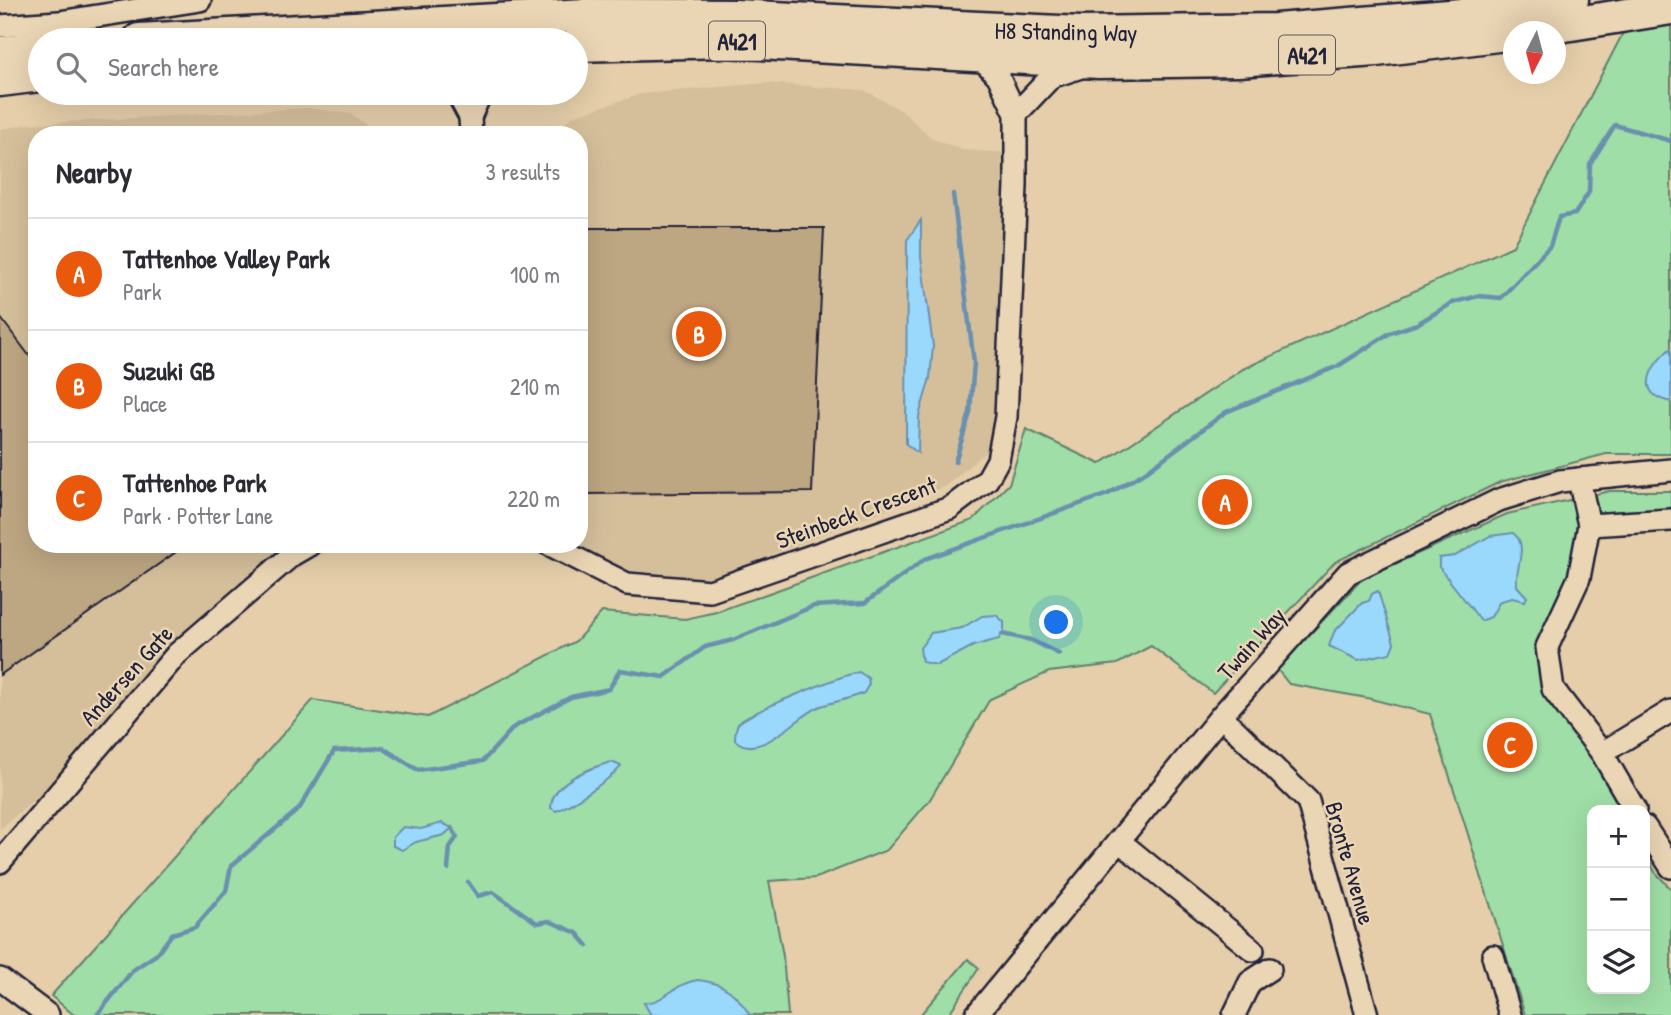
<!DOCTYPE html>
<html lang="en">
<head>
<meta charset="utf-8">
<style>
	body { margin:0; font-family:"Patrick Hand",sans-serif; background:#f2f2f3; color:#2b2b33 }
	.controls { position:absolute; right:21px; bottom:21px; display:grid; overflow:hidden; border-radius:14px; box-shadow:0 7px 28px #0002 }
	.controls button { width:63px; height:63px; display:grid; place-items:center; padding:0; border:0; border-bottom:2px solid #e1e1e2; background:#fff; color:#2b2b33; font:35px sans-serif }
	.compass { position:absolute; left:1503px; top:21px; width:63px; height:63px; border-radius:50%; background:#fff; box-shadow:0 7px 28px #0002; rotate:186deg }
	.you { position:absolute; left:1057px; top:623px; width:24px; height:24px; margin:-18px; border:5px solid #fff; border-radius:50%; background:#1a73e8; box-shadow:0 0 0 10px #1a73e833 }
	.badge { display:grid; place-items:center; width:46px; height:46px; border-radius:50%; background:#ea580c; color:#fff; font-size:23px; font-weight:700 }
	.pin { position:absolute; translate:-50% -50%; border:4px solid #fff; box-shadow:0 2px 7px #0006 }
	.list { margin:0; padding:0; list-style:none }
	h2 { display:flex; justify-content:space-between; align-items:center; height:91px; margin:0; padding:0 28px; font-size:30px }
	h2 small { font-size:23px; font-weight:400; color:#7c7c81 }
	.list li { display:grid; grid-template-columns:46px 1fr auto; gap:21px; align-items:center; box-sizing:border-box; height:112px; padding:0 28px; border-top:2px solid #e1e1e2 }
	.list b { display:block; font-size:26px; white-space:nowrap }
	.list p { margin:0; font-size:23px; white-space:nowrap; color:#7c7c81 }
	.list em { font-size:23px; font-style:normal; color:#7c7c81 }
	.icon { flex:none; width:38px; height:38px; fill:none; stroke:currentColor; stroke-width:2; stroke-linecap:round; stroke-linejoin:round }
	.map { position:relative; flex:none; width:1671px; height:1015px; overflow:hidden }
	.search { position:absolute; background:#fff; box-shadow:0 7px 28px #0002; left:28px; top:28px; width:560px; height:77px; display:flex; align-items:center; gap:18px; box-sizing:border-box; padding:0 24px; border-radius:38px; color:#7c7c81; font-size:26px }
	.panel { position:absolute; background:#fff; box-shadow:0 7px 28px #0002; left:28px; top:126px; width:560px; height:427px; border-radius:28px }
	.map>svg:first-child { display:block }
	.built { fill:#d5bf9b }
	.green { fill:#9fdea6; stroke:#608070; stroke-width:2 }
	.water { fill:#9ad9fc; stroke:#6a90af; stroke-width:2 }
	.lines { fill:none; stroke-linecap:round; stroke-linejoin:round }
	.stream { stroke:#6a90af; stroke-width:4.5 }
	.building { fill:#bda682; stroke:#22223b; stroke-width:2 }
	.minor-casing { stroke:#22223b; stroke-width:26 }
	.highway-casing { stroke:#22223b; stroke-width:37 }
	.minor { stroke:#ead5b4; stroke-width:21 }
	.highway { stroke:#ead5b4; stroke-width:32 }
	.labels { text-anchor:middle; dominant-baseline:central; stroke-width:5; stroke-linejoin:round; paint-order:stroke }
	.shield { fill:#ead5b4; stroke:#5e585f; stroke-width:2 }
	.shield-label { font-size:23px; font-weight:bold; fill:#22223b }
	.street-label { font-size:24px; fill:#22223b; stroke:#ead5b4 }
</style>
</head>
<body>
<div class="map">
<svg width="1671" height="1015" viewBox="0 0 1671 1015">
	<rect width="100%" height="100%" fill="#e5cea9"/>
	<filter id="ink" filterUnits="userSpaceOnUse"><feTurbulence type="fractalNoise" baseFrequency=".0143" numOctaves="2"/><feDisplacementMap in="SourceGraphic" scale="14" xChannelSelector="R" yChannelSelector="G"/><feConvolveMatrix kernelMatrix="1 2 1 2 8 2 1 2 1" color-interpolation-filters="sRGB"/></filter>
	<g filter="url(#ink)">
		<g class="built">
			<path d="M765 83 864 90 902 111 933 139 963 150 1010 153 997 405 989 449 946 486 712 578 629 571 574 544H579V135H551L573 116 641 94Z"/>
			<path d="M307 108 351 114 381 135H37V544H290L154 660 41 794 0 829V129L30 124Z"/>
		</g>
		<g class="green">
			<path d="M1671 23V454H1606L1500 482 1335 562 1213 693 1151 646 1117 664 1049 672 990 699 929 801 887 850 816 878 769 881 783 956 788 1015H74L51 996 313 700 428 717 576 641 602 612 685 619 716 612 973 520 1009 484 1026 429 1100 464 1243 369 1513 246 1624 31Z"/>
			<path d="M1610 491H1671V512L1577 513 1579 539 1569 576 1540 647 1543 692 1592 757 1624 810H1592V989H1645V851L1655 872 1671 889V1015H1525L1430 714 1367 698 1289 684 1277 669 1363 578 1507 514Z"/>
			<path d="M968 959 979 968 948 1015H920Z"/>
		</g>
		<g class="water">
			<path d="M921 220V257L933 346 930 378 919 416 918 453 906 444 907 240Z"/>
			<path d="M1671 348V402C1633 394 1651 365 1671 348Z"/>
			<path d="M1513 533C1530 545 1514 569 1517 586L1527 597 1525 601 1512 598 1500 601 1491 617 1481 621 1439 567V558L1455 556 1490 536Z"/>
			<path d="M1378 591 1394 643 1390 653 1358 660 1329 646 1334 632 1362 603 1369 601 1372 594Z"/>
			<path d="M996 615 1004 622V631L999 639 973 646 937 665 922 662 920 648 931 633 962 628 982 616Z"/>
			<path d="M859 672 868 678 869 684 864 693C850 699 836 701 821 706 797 715 760 763 735 740 735 735 735 729 738 724 746 713 843 675 859 672Z"/>
			<path d="M611 762 621 766C614 777 568 807 556 811L551 808C551 782 590 768 611 762Z"/>
			<path d="M442 823 452 828 444 835 416 842 402 850 393 846V837L403 827 421 829Z"/>
			<path d="M698 980C726 983 736 994 750 1015H651L644 1003C664 1003 676 982 698 980Z"/>
		</g>
		<g class="lines">
			<g class="stream">
				<path d="M953 194 974 363 970 413 955 462"/>
				<path d="M1002 634 1031 640 1059 654"/>
				<path d="M448 869 450 847 457 837 452 828"/>
				<path d="M468 882 478 896 493 892 537 923 549 921 577 933 588 946"/>
				<path d="M97 1015 133 970 157 954 172 934 195 927 226 891 231 866 299 809 334 751 383 748 418 770 483 761 514 727 571 697 609 689 620 670 664 677 705 647 733 640 814 606 865 603 925 559 1108 494 1144 473 1226 412 1338 366 1390 333 1417 324 1452 303 1478 296 1501 298 1550 246 1559 217 1575 214 1589 192 1590 164 1615 125 1671 141"/>
			</g>
		</g>
		<g class="building">
			<path d="M586 228H824L812 492 587 494 585 435H579V234Z"/>
			<path d="M0 317 37 366V544H170L176 552 0 675Z"/>
		</g>
		<g class="lines">
			<g class="minor-casing">
				<g id="minor">
					<path d="M0 26 59 22 200 0"/>
					<path d="M457 93 470 117 471 135"/>
					<path d="M1016 114 1051 77 1084 66"/>
					<path d="M470 117 481 93"/>
					<path d="M1579 479 1589 525 1579 578 1547 647 1553 689 1602 753 1635 810"/>
					<path d="M1589 525 1671 520"/>
					<path d="M548 544 627 584 710 591 950 508 987 480 998 460 1006 417 1016 185V114L998 76 979 56"/>
					<path d="M1221 716 1308 801 1367 1015"/>
					<path d="M1602 753 1671 711"/>
					<path d="M1645 827 1671 867"/>
					<path d="M1119 841 1253 950"/>
					<path d="M0 862 177 654 292 555 311 544"/>
					<path d="M1493 956 1510 1015"/>
					<path d="M0 979 48 1015"/>
					<path d="M976 1015 1221 716 1348 573 1499 500 1560 481 1671 470"/>
					<path d="M1234 1015 1250 982 1270 969"/>
				</g>
			</g>
			<g class="highway-casing">
				<g id="highway">
					<path d="M1521 32 1671 8"/>
					<path d="M139 40 585 15 735 16 1081 33 1276 30 1499 12 1572 0"/>
					<path d="M576 45 725 41 1099 62 1238 60 1376 50 1514 33"/>
					<path d="M0 53 40 49"/>
					<path d="M0 80 40 75"/>
				</g>
			</g>
			<use href="#minor" class="minor"/>
			<use href="#highway" class="highway"/>
		</g>
	</g>
	<g class="labels">
		<g class="shield">
			<rect x="709" y="21.5" width="56" height="39" rx="5"/>
			<rect x="1279" y="35.5" width="56" height="39" rx="5"/>
		</g>
		<g class="shield-label">
			<text x="737" y="41">A421</text>
			<text x="1307" y="55">A421</text>
		</g>
		<g class="street-label">
			<text transform="translate(1066 31) rotate(1)">H8 Standing Way</text>
			<text transform="translate(856 512) rotate(-20)">Steinbeck Crescent</text>
			<text transform="translate(1251 643) rotate(-48)">Twain Way</text>
			<text transform="translate(126 675) rotate(-48)">Andersen Gate</text>
			<text transform="translate(1351 863) rotate(74)">Bronte Avenue</text>
		</g>
	</g>
</svg>
<div class="controls">
<button>+</button>
<button>−</button>
<button><svg class="icon" aria-label="layers" viewBox="0 0 24 24"><path d="M12 4l9 5-9 5-9-5zM3 14l9 5 9-5"/></svg></button>
</div>
<svg class="compass" viewBox="-18 -18 36 36"><path d="M0-13l5 13h-10z" fill="#e53935"/><path d="M0 13l5-13h-10z" fill="#7c7c81"/></svg>
<div class="you"></div>
<div class="pin badge" style="left:1225px;top:502px">A</div>
<div class="pin badge" style="left:699px;top:334px">B</div>
<div class="pin badge" style="left:1510px;top:745px">C</div>
<div class="search"><svg class="icon" aria-label="search" viewBox="0 0 24 24"><circle cx="10" cy="10" r="6"/><path d="M15 15l6 6"/></svg>Search here</div>
<section class="panel">
<h2>Nearby<small>3 results</small></h2>
<ul class="list">
<li><span class="badge">A</span><div><b>Tattenhoe Valley Park</b><p>Park</p></div><em>100 m</em></li>
<li><span class="badge">B</span><div><b>Suzuki GB</b><p>Place</p></div><em>210 m</em></li>
<li><span class="badge">C</span><div><b>Tattenhoe Park</b><p>Park · Potter Lane</p></div><em>220 m</em></li>
</ul>
</section>
</div>
</body>
</html>
